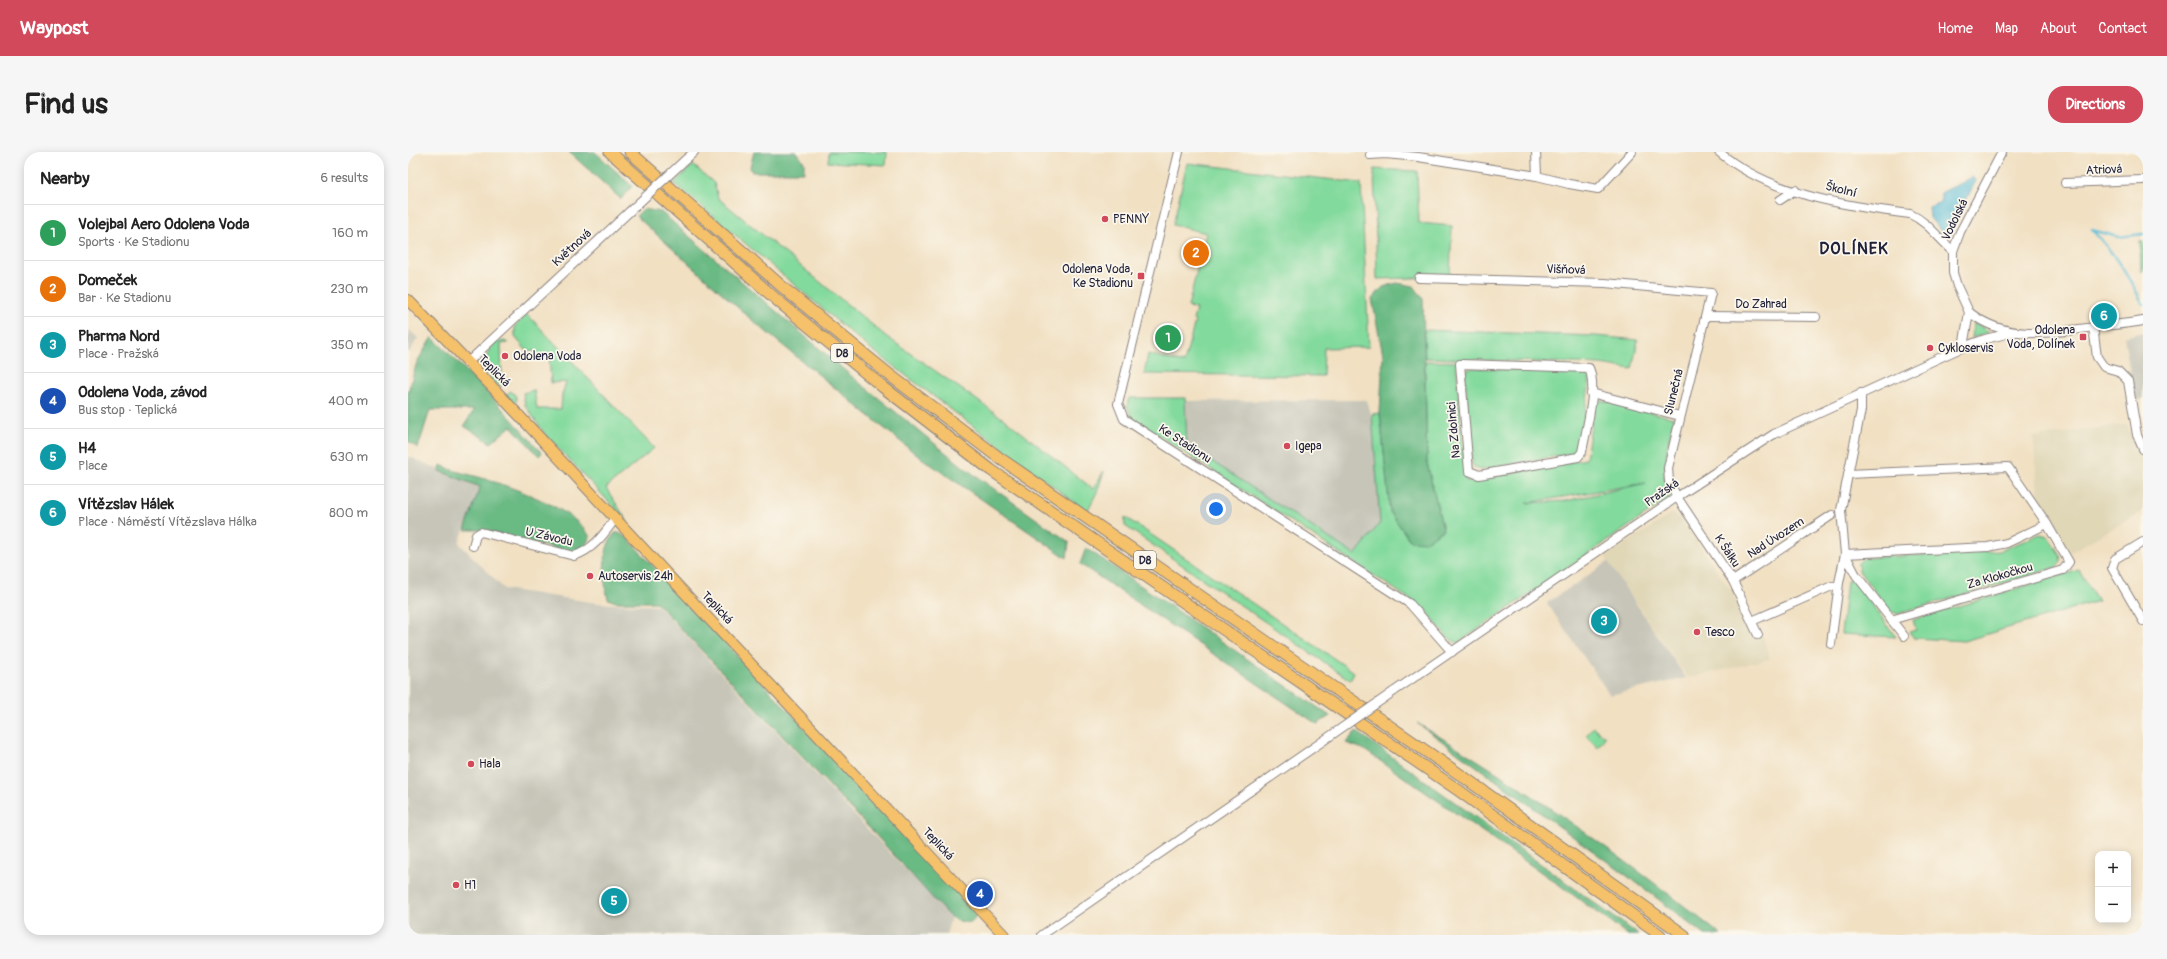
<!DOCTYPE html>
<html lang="en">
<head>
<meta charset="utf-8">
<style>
	body { margin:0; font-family:Pangolin,sans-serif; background:#f6f6f6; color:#222 }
	.controls { position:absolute; right:12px; bottom:12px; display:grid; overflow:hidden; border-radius:8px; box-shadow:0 2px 10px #0003 }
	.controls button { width:36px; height:36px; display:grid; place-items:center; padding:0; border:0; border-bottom:1px solid #e0e0e0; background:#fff; color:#222; font:20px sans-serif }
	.you { position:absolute; left:808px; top:357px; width:14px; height:14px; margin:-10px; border:3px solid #fff; border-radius:50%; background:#1a73e8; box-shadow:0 0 0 6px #1a73e833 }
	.badge { display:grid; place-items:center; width:26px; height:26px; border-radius:50%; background:#d1495b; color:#fff; font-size:13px; font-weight:700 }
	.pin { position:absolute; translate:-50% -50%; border:2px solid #fff; box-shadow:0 1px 4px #0006 }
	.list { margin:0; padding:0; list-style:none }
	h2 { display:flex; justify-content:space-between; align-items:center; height:52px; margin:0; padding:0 16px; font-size:17px }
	h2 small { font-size:13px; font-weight:400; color:#767676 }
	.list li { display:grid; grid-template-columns:26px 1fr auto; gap:12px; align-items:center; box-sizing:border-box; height:56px; padding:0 16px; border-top:1px solid #e0e0e0 }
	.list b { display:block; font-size:15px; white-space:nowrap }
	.list p { margin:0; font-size:13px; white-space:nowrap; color:#767676 }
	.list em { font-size:13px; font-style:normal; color:#767676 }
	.map { position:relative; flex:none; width:1735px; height:783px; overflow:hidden; border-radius:16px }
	header { display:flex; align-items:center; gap:24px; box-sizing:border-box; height:56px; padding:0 20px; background:#d1495b; color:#fff }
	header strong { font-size:19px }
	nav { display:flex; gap:22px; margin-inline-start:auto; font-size:14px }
	.intro { display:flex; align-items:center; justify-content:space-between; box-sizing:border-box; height:96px; padding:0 24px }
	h1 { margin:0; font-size:28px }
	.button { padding:10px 18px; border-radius:16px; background:#d1495b; color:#fff; font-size:14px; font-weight:700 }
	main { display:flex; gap:24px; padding:0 24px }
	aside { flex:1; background:#fff; border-radius:16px; box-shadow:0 2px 10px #0003 }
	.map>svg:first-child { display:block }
	.built { fill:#e0d7b7 }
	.industrial { fill:#c6c5b8 }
	.green { fill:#83da9d; stroke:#527e6c; fill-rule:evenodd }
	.forest { fill:#6aba84; stroke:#466e60 }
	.water { fill:#56bad4; stroke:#3c6e88 }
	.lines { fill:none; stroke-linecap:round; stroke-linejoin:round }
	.stream { stroke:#56bad4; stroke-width:2.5 }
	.minor-casing { stroke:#8a817e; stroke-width:10 }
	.major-casing { stroke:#8a817e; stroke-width:12 }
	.highway-casing { stroke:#8a817e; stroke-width:13 }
	.minor { stroke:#fff; stroke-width:8 }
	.major { stroke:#f5c16b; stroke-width:10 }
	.highway { stroke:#f5c16b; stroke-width:11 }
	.minor-bridge-casing { stroke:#8a817e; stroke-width:10; stroke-linecap:butt }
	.minor-bridge { stroke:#fff; stroke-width:8 }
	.poi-dot { fill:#d1495b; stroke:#fbf7ec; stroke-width:1.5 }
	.labels { text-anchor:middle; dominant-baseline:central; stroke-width:3.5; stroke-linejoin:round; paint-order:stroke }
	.shield { fill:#fbf7ec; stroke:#636270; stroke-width:1 }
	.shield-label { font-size:11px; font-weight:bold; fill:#22223b }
	.street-label { font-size:12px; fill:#22223b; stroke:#fbf7ec }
	.poi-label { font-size:12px; fill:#22223b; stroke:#fbf7ec; text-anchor:start }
	.district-label { font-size:16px; font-weight:bold; letter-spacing:1px; fill:#22223b; stroke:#fbf7ec }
</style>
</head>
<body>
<header>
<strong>Waypost</strong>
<nav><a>Home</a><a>Map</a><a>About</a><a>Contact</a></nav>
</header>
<div class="intro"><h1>Find us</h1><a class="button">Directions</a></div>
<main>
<aside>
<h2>Nearby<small>6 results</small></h2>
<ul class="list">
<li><span class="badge" style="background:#2e9e5b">1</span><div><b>Volejbal Aero Odolena Voda</b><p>Sports · Ke Stadionu</p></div><em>160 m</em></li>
<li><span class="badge" style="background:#e8710a">2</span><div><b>Domeček</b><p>Bar · Ke Stadionu</p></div><em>230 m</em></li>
<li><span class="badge" style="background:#0f9aa8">3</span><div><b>Pharma Nord</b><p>Place · Pražská</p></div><em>350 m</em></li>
<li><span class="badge" style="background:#1a4fb4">4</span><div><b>Odolena Voda, závod</b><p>Bus stop · Teplická</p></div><em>400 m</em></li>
<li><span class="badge" style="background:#0f9aa8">5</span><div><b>H4</b><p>Place</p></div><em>630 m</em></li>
<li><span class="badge" style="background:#0f9aa8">6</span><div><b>Vítězslav Hálek</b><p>Place · Náměstí Vítězslava Hálka</p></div><em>800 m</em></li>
</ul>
</aside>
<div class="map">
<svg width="1735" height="783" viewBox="0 0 1735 783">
	<rect width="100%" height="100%" fill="#fbf7ec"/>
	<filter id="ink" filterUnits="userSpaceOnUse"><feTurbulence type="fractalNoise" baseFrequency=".025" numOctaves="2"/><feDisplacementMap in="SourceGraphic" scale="8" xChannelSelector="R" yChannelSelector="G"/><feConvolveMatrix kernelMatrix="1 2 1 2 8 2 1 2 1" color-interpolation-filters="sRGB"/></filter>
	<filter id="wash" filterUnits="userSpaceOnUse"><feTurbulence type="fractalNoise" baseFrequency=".012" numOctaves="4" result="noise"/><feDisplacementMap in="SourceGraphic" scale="16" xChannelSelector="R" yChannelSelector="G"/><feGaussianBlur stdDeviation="0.9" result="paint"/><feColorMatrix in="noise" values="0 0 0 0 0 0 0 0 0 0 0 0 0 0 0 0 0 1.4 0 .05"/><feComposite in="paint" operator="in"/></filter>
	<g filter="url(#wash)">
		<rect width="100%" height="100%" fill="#f1e0c2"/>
		<g class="built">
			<path d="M1719 272 1735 311V359L1663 400 1631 351 1625 285Z"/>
			<path d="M1265 361 1274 368 1325 442 1344 487 1355 484 1362 507 1280 526 1197 405Z"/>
		</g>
		<g class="industrial">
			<path d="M0 177 10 186 0 202Z"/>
			<path d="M1735 180V247L1727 249 1716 185Z"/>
			<path d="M959 248 964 265 972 371 947 403 779 293 778 249Z"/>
			<path d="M0 304 72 336 51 391 96 437 189 451 250 454 543 766 538 783H0Z"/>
			<path d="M1200 410 1278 526 1202 543 1139 451Z"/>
		</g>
		<g class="green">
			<path d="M421 0H479L478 13 420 10Z"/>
			<path d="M779 11 953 31 961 195 916 196 915 224 736 222 740 202 776 211 787 169 785 168 788 157 780 155 798 81 765 73Z"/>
			<path d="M285 13 306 31 310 46 479 185 603 272 685 337 696 319 689 340 679 360 455 191 266 31Z"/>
			<path d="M966 17 1009 19 1011 71 1044 74 1042 125 969 127Z"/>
			<path d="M1732 89H1735V119H1733Z"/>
			<path d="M119 162 246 296 198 336 220 370 136 281 117 253 115 241 126 238 129 257H153L154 243 158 230 143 231 141 204H128L127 199 122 200 120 197 118 198 107 185V174Z"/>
			<path d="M1566 171 1582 180 1564 186Z"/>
			<path d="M1016 178 1188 184 1230 188 1224 217 1192 212 1017 206Z"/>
			<path d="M96 189 100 191 93 192 94 227H101V231L92 234C73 228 73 189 96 189Z"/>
			<path d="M1017 209 1048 210 1058 329 1178 307 1186 253 1192 248 1266 266 1260 291 1256 327H1258L1262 346 1050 491 1040 486 1017 457 724 266 719 254 721 246H777L779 293 947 403 972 371 964 262 972 261 982 360 1035 378 1019 311ZM1238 331 1157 349 1119 351Z"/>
			<path d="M1064 216 1173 220 1179 222 1182 227 1171 298 1166 301 1072 318 1067 316 1064 311 1057 223 1059 218Z"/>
			<path d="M103 239 108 244V250L106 252 98 243Z"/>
			<path d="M717 365 946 520 942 528 717 374Z"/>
			<path d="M1632 382 1640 384 1652 403 1653 410 1649 415 1490 462 1482 459 1451 419 1450 411 1456 406 1592 399Z"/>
			<path d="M1671 418 1690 449 1556 489 1506 486 1501 480 1508 478 1505 468Z"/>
			<path d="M1445 427 1488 485 1433 482 1439 429Z"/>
			<path d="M1185 575 1197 585 1190 595 1178 584Z"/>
		</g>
		<g class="forest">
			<path d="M161 0H187L224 34 213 47Z"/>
			<path d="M346 0H388L396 10V20H344L342 15Z"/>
			<path d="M235 57 253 60 442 223 558 317 661 390 659 406 509 303 345 169 228 64Z"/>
			<path d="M989 131 1006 134 1015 147 1019 311 1035 378 1018 390 1002 389 982 360 972 261 975 203 964 147 975 135Z"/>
			<path d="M24 185 73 233 134 301 131 304 103 274 83 291 56 274 66 258H22L10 296 0 289V240L9 210Z"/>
			<path d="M33 313C45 320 61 322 74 326 106 336 166 356 182 385L177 394 166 401 74 378H57L72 335 32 319Z"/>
			<path d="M207 381H211L219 386 565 756C568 763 569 766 563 771L550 769 540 763 466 681 248 450H208L200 447C195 429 193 396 207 381Z"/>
			<path d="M678 396 922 564 909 572 672 412Z"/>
			<path d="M1009 571C1115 634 1217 706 1313 783H1297L1237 737Z"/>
			<path d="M948 579 1231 783H1220L1150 732 955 597 938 591Z"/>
		</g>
		<path class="water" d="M1564 25 1568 28 1539 86 1522 66 1521 55 1533 50V41C1543 35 1554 32 1564 25Z"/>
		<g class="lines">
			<path class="stream" d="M1735 82 1710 85 1684 78C1706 100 1721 125 1735 152"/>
		</g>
	</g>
	<g filter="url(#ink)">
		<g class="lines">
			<g class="minor-casing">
				<g id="minor">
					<path d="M771 0 710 252 716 267 1002 452 1044 500"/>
					<path d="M1128 0 1129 24"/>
					<path d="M1311 0C1362 43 1438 54 1502 62 1520 70 1530 86 1545 99"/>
					<path d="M962 3 977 2 1010 5 1129 24 1161 32 1190 37 1224 0"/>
					<path d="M277 8 286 0"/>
					<path d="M1657 31 1735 28"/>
					<path d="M1372 48 1387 38"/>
					<path d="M1011 126 1197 131 1303 141 1260 316 1261 329 1269 345 1325 429 1350 483"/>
					<path d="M1561 160C1598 190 1643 181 1686 175 1702 173 1719 172 1735 169"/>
					<path d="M1298 164 1408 165"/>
					<path d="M1685 175 1689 205 1696 215 1710 219 1720 229 1729 283 1735 297"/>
					<path d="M1555 195 1561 160 1549 134 1545 121V99L1552 80 1594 0"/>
					<path d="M59 211 221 60"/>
					<path d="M1052 212 1181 216C1190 237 1178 277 1174 300L1170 305 1071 323 1061 319Z"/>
					<path d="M1183 241 1272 264"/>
					<path d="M1440 322 1600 315 1639 372 1661 410 1655 418 1483 468"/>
					<path d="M1735 390 1707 407 1704 416 1735 469"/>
					<path d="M65 394 68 383 73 380 166 404C185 398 196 382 207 367"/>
					<path d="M1325 429 1424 363"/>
					<path d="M1344 469 1424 434"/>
					<path d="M1496 484 1448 423 1437 402 1580 395 1599 391 1639 372"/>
					<path d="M1423 492 1431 431 1437 402 1433 358 1453 258V241"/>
					<path d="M985 540 1269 345 1366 282 1555 195 1577 187 1607 180"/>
					<path d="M634 783 915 589"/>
				</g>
			</g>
			<g class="major-casing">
				<path id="major" d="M0 148 91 242 596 783"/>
			</g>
			<g class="highway-casing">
				<g id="highway">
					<path d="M202 0 370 149 475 235 583 318 1050 638 1252 783"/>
					<path d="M222 0 379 139 483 224 590 305 1057 626 1276 783"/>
				</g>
			</g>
			<use href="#minor" class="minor"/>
			<use href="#major" class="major"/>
			<use href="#highway" class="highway"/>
			<g class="minor-bridge-casing">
				<g id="minor-bridge">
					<path d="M221 60 277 8"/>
					<path d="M915 589 985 540"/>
				</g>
			</g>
			<use href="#minor-bridge" class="minor-bridge"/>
		</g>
	</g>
	<g class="poi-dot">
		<circle cx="697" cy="67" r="4"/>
		<rect x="729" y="120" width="8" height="8" rx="2"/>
		<rect x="1671" y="181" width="8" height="8" rx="2"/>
		<circle cx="1522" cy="196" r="4"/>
		<circle cx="97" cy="204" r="4"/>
		<circle cx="879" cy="294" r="4"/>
		<circle cx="182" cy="424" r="4"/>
		<circle cx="1289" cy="480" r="4"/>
		<circle cx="63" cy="612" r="4"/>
		<circle cx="48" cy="733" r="4"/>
	</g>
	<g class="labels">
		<g class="shield">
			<rect x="423" y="192" width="22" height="18" rx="3"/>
			<rect x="726" y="399" width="22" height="18" rx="3"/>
		</g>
		<g class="shield-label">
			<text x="434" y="201">D8</text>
			<text x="737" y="408">D8</text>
		</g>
		<g class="street-label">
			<text transform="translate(1696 18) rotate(-2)">Atriová</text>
			<text transform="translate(1433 38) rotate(14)">Školní</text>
			<text transform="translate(1547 68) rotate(-64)">Vodolská</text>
			<text transform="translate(164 96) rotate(-43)">Květnová</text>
			<text transform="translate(1158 118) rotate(2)">Višňová</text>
			<text x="1353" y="152">Do Zahrad</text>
			<text transform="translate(86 219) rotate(45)">Teplická</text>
			<text transform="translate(1266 240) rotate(-76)">Slunečná</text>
			<text transform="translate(1046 278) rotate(-95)">Na Zdolnici</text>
			<text transform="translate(777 292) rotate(33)">Ke Stadionu</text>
			<text transform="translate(1254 341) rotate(-35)">Pražská</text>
			<text transform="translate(141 385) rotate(13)">U Závodu</text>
			<text transform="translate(1368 386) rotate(-33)">Nad Úvozem</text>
			<text transform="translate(1319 399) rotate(57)">K Šálku</text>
			<text transform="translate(1592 424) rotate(-16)">Za Klokočkou</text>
			<text transform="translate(309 456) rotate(47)">Teplická</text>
			<text transform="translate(530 692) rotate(47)">Teplická</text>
		</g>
		<g class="poi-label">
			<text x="705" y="67">PENNY</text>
			<text x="725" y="117" text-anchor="end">Odolena Voda,<tspan x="725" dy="14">Ke Stadionu</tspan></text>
			<text x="1667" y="178" text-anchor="end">Odolena<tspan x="1667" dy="14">Voda, Dolínek</tspan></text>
			<text x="1530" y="196">Cykloservis</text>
			<text x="105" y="204">Odolena Voda</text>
			<text x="887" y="294">Igepa</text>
			<text x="190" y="424">Autoservis 24h</text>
			<text x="1297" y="480">Tesco</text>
			<text x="71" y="612">Hala</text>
			<text x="56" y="733">H1</text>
		</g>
		<g class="district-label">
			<text x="1446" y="97">DOLÍNEK</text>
		</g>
	</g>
</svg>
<div class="controls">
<button>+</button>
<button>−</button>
</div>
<div class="you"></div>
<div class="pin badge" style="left:760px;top:186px;background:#2e9e5b">1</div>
<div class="pin badge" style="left:788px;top:101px;background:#e8710a">2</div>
<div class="pin badge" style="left:1196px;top:469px;background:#0f9aa8">3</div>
<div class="pin badge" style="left:572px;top:742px;background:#1a4fb4">4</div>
<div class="pin badge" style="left:206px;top:749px;background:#0f9aa8">5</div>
<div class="pin badge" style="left:1696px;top:164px;background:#0f9aa8">6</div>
</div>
</main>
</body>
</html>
